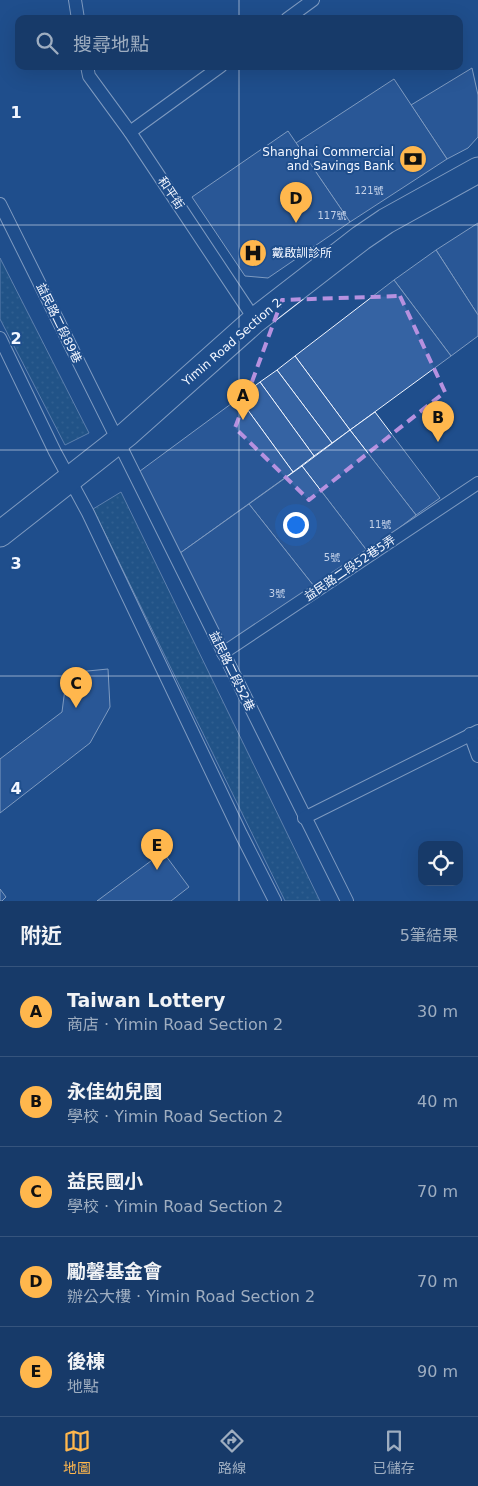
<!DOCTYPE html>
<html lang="zh-TW">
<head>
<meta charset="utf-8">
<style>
	body { margin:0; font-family:"DejaVu Sans","Noto Sans TC",sans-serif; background:#20416f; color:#f1f3f6 }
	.controls { position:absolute; right:15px; bottom:15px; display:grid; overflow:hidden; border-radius:10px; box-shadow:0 5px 20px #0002 }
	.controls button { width:45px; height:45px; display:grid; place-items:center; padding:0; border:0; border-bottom:1px solid #36547d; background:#173a69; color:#f1f3f6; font:25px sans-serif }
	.you { position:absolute; left:295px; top:524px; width:18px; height:18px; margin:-12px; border:4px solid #fff; border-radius:50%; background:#1a73e8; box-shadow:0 0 0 8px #1a73e833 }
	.badge { display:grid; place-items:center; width:32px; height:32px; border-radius:50%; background:#ffb74d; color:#111; font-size:16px; font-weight:700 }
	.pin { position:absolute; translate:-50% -41px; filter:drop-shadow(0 1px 2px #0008) }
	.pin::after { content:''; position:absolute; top:26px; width:18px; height:15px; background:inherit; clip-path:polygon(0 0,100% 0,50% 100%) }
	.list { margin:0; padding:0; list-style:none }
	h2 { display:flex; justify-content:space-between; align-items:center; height:65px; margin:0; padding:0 20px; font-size:21px }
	h2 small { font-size:16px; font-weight:400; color:#9eadc0 }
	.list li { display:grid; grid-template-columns:32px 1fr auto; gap:15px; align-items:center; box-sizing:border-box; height:90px; padding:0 20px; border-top:1px solid #36547d }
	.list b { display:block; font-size:19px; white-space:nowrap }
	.list p { margin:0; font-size:16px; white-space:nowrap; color:#9eadc0 }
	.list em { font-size:16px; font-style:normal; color:#9eadc0 }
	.icon { flex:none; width:28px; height:28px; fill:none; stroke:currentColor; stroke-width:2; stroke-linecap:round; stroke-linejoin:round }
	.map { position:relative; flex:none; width:478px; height:901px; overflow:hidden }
	.search { position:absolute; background:#173a69; box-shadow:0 5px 20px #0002; left:15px; right:15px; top:15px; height:55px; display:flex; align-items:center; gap:12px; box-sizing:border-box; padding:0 18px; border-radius:10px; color:#9eadc0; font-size:19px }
	.sheet { height:515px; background:#173a69 }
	nav { display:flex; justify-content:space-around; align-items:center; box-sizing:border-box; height:70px; border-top:1px solid #36547d; background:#173a69; font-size:14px; color:#9eadc0 }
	nav a { display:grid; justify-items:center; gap:2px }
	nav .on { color:#ffb74d }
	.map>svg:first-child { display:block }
	.park { fill:url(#park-dots); stroke:#a8bbd7 }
	.building { fill:#3563a3; stroke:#f2f6ff }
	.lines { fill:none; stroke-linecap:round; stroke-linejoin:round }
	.lane-casing { stroke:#f2f6ff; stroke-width:14 }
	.street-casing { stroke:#f2f6ff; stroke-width:27 }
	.lane { stroke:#1f4e8c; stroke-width:12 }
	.street { stroke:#1f4e8c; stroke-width:25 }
	.marked { fill:none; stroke:#b691df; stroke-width:4; stroke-dasharray:10 6; stroke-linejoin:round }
	.grid { fill:none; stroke:#f2f6ff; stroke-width:1; stroke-opacity:0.55 }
	.labels { text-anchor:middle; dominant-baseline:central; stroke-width:4; stroke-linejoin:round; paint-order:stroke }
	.number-label { font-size:10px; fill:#c3d1e8 }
	.poi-label { font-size:12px; fill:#f2f6ff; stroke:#1f4e8c; text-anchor:end }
	.street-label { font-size:12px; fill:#f2f6ff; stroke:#1f4e8c }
	.grid-label { font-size:16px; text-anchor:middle; font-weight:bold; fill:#f2f6ff; stroke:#1f4e8c; stroke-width:4; stroke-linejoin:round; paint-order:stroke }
</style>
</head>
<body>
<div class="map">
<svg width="478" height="901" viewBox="0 0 478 901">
	<defs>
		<pattern id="park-dots" width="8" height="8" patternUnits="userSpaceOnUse" patternTransform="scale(1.25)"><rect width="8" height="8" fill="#245a82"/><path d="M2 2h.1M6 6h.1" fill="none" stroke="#447295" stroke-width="1.8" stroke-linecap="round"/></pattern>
	</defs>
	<rect width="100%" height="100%" fill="#1f4e8c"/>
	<g class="park">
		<path d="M0 258 89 433 65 445 0 319Z"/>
		<path d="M121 492 320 901H285L93 509Z"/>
	</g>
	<g class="building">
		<path d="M472 68 478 95V137L468 148 447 159 411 105Z"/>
		<path d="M394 79 447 159 350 222 296 143Z"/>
		<path d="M288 131 350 222 268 278 245 276 192 197Z"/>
		<path d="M478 223V315L436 250Z"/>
		<path d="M436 250 478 315V336L451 356 394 280Z"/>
		<path d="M394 280 451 356 350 430 295 356Z"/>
		<path d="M295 356 350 430 332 443 277 370Z"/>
		<path d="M277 370 332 443 314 456 260 382Z"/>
		<path d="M260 382 314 456 293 472 239 398Z"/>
		<path d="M239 398 293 472 176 556 136 474Z"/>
		<path d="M375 412 440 498 416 515 350 430Z"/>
		<path d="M350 430 416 515 368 552 302 466Z"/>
		<path d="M302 466 368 552 317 590 249 504Z"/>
		<path d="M249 504 317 590 225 657 176 556Z"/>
		<path d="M108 669 110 707 90 743 0 813V759L62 712 67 673Z"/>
		<path d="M163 852 189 887 171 901H97Z"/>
		<path d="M0 889 6 897 2 901H0Z"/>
	</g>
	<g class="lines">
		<g class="lane-casing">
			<g id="lane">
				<path d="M75 0 78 19"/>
				<path d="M287 19 313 0"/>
				<path d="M87 66 89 76 130 132 255 320"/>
				<path d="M130 132 221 66"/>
				<path d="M0 204 347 901"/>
				<path d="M0 338 55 452 88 513 241 834 275 901"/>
				<path d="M223 653 478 483"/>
				<path d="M470 734 478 756"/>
				<path d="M304 818 478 731"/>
			</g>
		</g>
		<g class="street-casing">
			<path id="street" d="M0 534 127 434 255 320 361 238 386 221 478 170"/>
		</g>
		<use href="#lane" class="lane"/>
		<use href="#street" class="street"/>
	</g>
	<path d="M0 0H478V901H0ZM400 296 445 392 309 500 235 428 282 300Z" fill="#1f4e8c" fill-opacity=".55" fill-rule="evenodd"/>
	<path class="marked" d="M400 296 445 392 309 500 235 428 282 300Z"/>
	<path class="grid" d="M239 0V19M239 66V901M0 225H478M0 450H478M0 676H478"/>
	<defs>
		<g id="bank-disc" transform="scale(1.4375)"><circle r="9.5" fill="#ffb74d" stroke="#1f4e8c"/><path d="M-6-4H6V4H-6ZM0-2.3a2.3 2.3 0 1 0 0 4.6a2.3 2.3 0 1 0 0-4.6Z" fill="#111"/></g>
		<g id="hospital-disc" transform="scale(1.4375)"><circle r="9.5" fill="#ffb74d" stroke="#1f4e8c"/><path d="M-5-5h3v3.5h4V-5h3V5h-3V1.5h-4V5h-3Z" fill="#111"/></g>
	</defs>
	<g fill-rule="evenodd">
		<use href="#bank-disc" x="413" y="159"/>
		<use href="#hospital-disc" x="253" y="253"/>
	</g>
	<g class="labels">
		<g class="number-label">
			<text x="369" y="190">121號</text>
			<text x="332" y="215">117號</text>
			<text x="380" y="524">11號</text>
			<text x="332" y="557">5號</text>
			<text x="277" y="593">3號</text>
		</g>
		<g class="poi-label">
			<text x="394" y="152">Shanghai Commercial<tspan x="394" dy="14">and Savings Bank</tspan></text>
			<text x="272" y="253" text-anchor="start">戴啟訓診所</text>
		</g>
		<g class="street-label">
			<text transform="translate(171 193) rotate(56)">和平街</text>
			<text transform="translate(59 323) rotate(64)">益民路二段89巷</text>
			<text transform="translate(232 342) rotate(-41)">Yimin Road Section 2</text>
			<text transform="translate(350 568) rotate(-34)">益民路二段52巷5弄</text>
			<text transform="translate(232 671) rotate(64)">益民路二段52巷</text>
		</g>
	</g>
	<g class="grid-label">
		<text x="16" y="118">1</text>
		<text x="16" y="344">2</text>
		<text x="16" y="569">3</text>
		<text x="16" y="794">4</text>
	</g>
</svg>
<div class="controls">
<button><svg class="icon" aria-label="locate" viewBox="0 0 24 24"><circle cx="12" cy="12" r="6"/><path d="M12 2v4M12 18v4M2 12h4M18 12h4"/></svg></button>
</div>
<div class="you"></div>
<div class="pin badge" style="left:243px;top:420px">A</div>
<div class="pin badge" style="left:438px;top:442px">B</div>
<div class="pin badge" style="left:76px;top:708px">C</div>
<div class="pin badge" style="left:296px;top:223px">D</div>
<div class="pin badge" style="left:157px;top:870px">E</div>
<div class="search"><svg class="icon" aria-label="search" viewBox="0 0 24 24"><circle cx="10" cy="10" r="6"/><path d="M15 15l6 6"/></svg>搜尋地點</div>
</div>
<section class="sheet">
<h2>附近<small>5筆結果</small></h2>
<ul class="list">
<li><span class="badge">A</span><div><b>Taiwan Lottery</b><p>商店 · Yimin Road Section 2</p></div><em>30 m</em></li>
<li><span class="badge">B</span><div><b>永佳幼兒園</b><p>學校 · Yimin Road Section 2</p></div><em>40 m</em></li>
<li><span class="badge">C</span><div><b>益民國小</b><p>學校 · Yimin Road Section 2</p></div><em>70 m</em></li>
<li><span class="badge">D</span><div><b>勵馨基金會</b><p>辦公大樓 · Yimin Road Section 2</p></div><em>70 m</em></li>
<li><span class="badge">E</span><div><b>後棟</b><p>地點</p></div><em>90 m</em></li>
</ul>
</section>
<nav>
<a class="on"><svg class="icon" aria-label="map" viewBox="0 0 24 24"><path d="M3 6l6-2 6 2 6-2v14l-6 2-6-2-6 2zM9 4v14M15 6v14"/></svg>地圖</a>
<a><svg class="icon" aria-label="directions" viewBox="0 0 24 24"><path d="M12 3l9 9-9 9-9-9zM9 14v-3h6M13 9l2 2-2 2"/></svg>路線</a>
<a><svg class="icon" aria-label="saved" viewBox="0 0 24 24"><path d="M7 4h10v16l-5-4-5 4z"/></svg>已儲存</a>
</nav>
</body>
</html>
